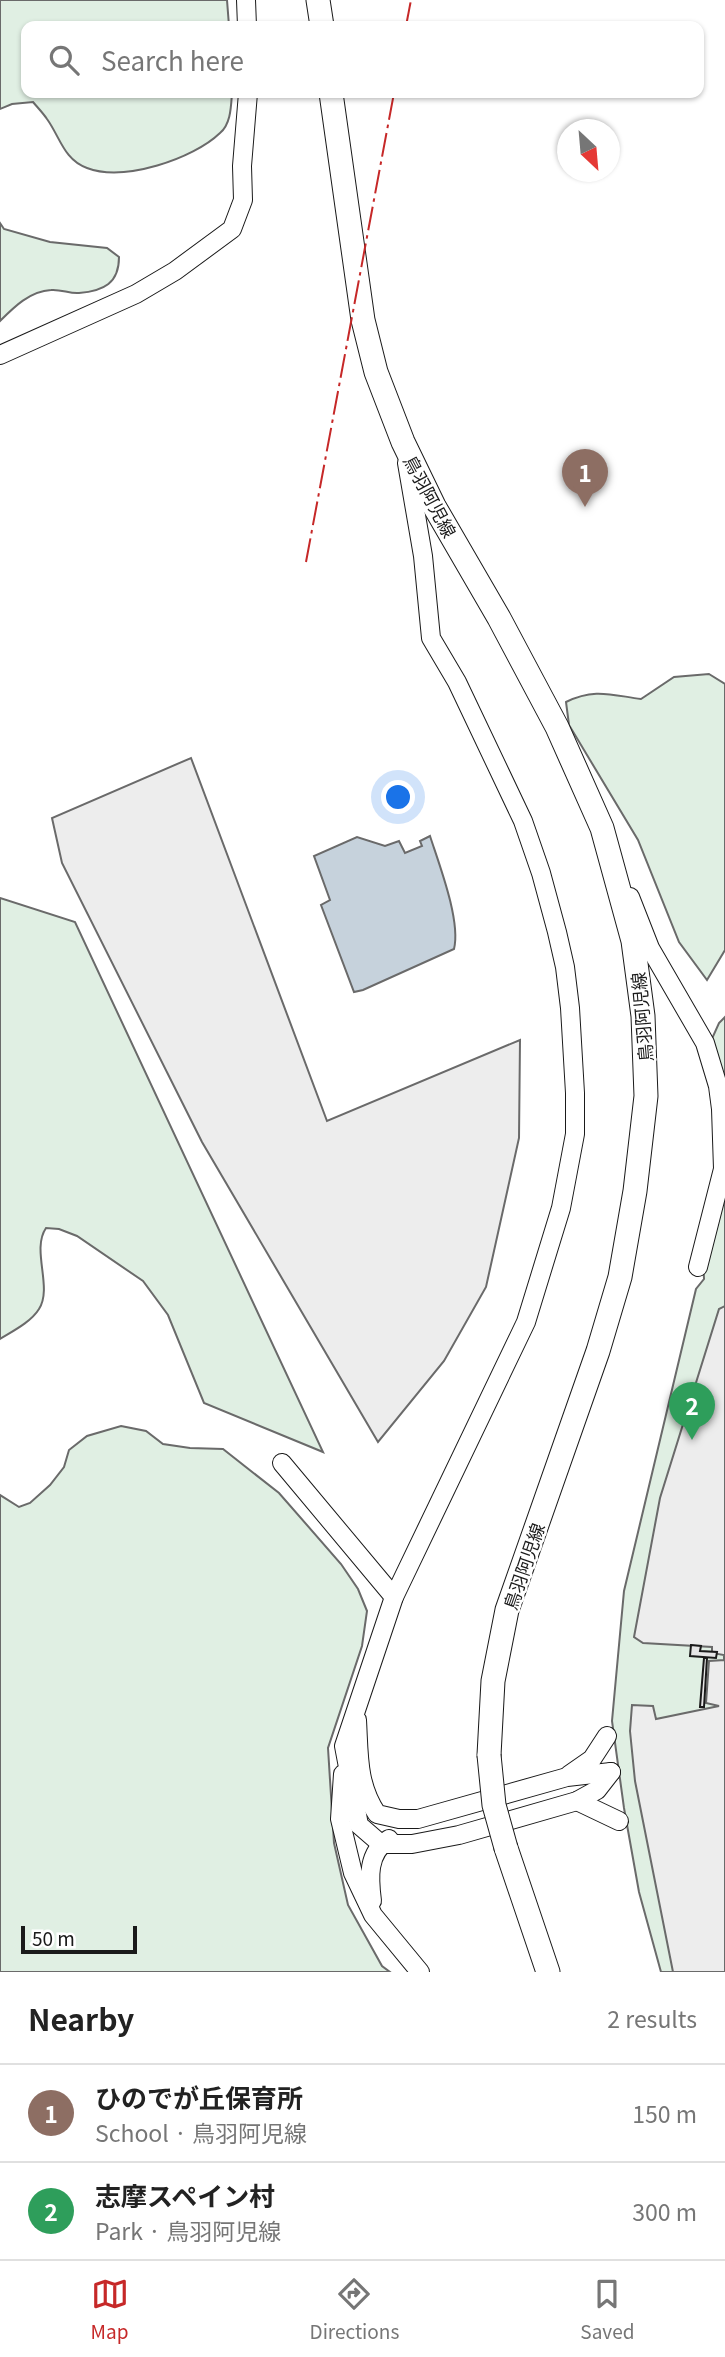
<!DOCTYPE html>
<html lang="en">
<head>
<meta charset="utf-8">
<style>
	body { margin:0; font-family:Georgia,"Noto Sans JP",serif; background:#f2f2f2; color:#222 }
	.compass { position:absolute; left:557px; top:119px; width:63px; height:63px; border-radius:50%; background:#fff; box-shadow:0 2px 5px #0004; rotate:154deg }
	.scale { position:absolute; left:21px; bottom:18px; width:116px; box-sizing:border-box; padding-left:7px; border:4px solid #1a1a1a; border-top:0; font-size:19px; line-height:24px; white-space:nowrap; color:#1a1a1a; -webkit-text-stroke:5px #fff; paint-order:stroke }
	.you { position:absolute; left:399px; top:798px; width:24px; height:24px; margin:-18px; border:5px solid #fff; border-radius:50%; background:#1a73e8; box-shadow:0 0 0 10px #1a73e833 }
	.badge { display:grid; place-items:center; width:46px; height:46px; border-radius:50%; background:#c62828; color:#fff; font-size:23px; font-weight:700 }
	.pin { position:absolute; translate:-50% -58px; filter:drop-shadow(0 2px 4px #0008) }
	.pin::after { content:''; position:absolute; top:37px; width:24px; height:21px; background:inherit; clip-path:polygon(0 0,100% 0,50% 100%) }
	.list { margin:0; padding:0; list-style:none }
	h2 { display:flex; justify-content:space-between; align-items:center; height:91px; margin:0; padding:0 28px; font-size:30px }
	h2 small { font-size:23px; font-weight:400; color:#767676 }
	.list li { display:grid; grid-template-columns:46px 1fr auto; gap:21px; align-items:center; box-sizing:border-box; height:98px; padding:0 28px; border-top:2px solid #e0e0e0 }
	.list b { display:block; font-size:26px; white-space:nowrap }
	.list p { margin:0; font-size:23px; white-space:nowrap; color:#767676 }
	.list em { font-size:23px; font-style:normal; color:#767676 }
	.icon { flex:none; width:38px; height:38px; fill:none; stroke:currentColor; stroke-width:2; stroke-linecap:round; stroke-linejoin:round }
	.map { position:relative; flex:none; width:725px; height:1972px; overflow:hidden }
	.search { position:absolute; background:#fff; box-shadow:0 2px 5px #0004; left:21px; right:21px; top:21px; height:77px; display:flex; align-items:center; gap:18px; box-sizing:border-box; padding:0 24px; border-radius:14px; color:#767676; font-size:26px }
	.sheet { height:287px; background:#fff }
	nav { display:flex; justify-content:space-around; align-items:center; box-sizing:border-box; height:98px; border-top:2px solid #e0e0e0; background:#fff; font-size:19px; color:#767676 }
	nav a { display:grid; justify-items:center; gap:4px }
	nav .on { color:#c62828 }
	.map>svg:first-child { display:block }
	.green { fill:#e0efe3; stroke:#6a6a6a; stroke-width:2 }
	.parking { fill:#ededed; stroke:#6a6a6a; stroke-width:2 }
	.water { fill:#c6d2dc; stroke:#6a6a6a; stroke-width:2 }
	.building { fill:#e6e6e6; stroke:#1a1a1a; stroke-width:2 }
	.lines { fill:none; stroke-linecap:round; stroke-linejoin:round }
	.minor-casing { stroke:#1a1a1a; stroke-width:20 }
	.major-casing { stroke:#1a1a1a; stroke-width:25 }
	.minor { stroke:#fff; stroke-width:18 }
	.major { stroke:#fff; stroke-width:23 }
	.major-bridge-casing { stroke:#1a1a1a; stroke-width:25; stroke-linecap:butt }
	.major-bridge { stroke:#fff; stroke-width:23 }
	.power { stroke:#c62828; stroke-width:2; stroke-dasharray:24 5 3.5 5; stroke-linecap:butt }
	.labels { text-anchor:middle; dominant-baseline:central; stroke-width:5; stroke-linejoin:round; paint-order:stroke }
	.street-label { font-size:18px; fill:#1a1a1a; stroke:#fff }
</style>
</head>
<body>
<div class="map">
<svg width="725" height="1972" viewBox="0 0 725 1972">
	<rect width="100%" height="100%" fill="#fff"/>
	<g class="green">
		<path d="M0 0H227L229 26H26V93H232C231 106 231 124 220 133 193 159 124 182 87 168 64 160 60 137 47 119 43 113 38 108 33 102L12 104 0 109Z"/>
		<path d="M0 223 4 229 50 242 107 248 119 257C119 283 104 291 79 293 70 294 61 289 51 290 30 291 14 307 0 321Z"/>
		<path d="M709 674 725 684V950L707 980 679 942 638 840 569 725 566 702C594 688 611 695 641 699L674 677Z"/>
		<path d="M0 898 75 922 323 1452 204 1403 168 1315 143 1281 77 1236 59 1229 46 1228C31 1250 53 1287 39 1309 31 1322 13 1331 0 1339Z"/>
		<path d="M725 1017V1120L710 1043 719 1023Z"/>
		<path d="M725 1189V1972H661L639 1892 624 1808 612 1721 624 1591 696 1289 704 1279 703 1257Z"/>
		<path d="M121 1426 146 1431 163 1444 190 1448 223 1449 279 1493 341 1564 358 1589 367 1611 362 1646 328 1748 334 1843 348 1905 382 1966 390 1972H0V1495L19 1507 30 1503 50 1485 64 1467 69 1450 87 1436Z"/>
	</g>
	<g class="parking">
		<path d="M191 758 327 1121 520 1040 519 1138 486 1287 444 1361 378 1442 202 1142 62 863 52 818Z"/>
		<path d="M725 1306V1972H673L635 1781 630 1731 632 1705 653 1706 656 1719 719 1706 706 1703 709 1661 724 1660V1655L712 1653V1647L643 1643 634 1637 660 1498 719 1309Z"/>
	</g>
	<path class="water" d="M430 836C439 864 461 921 454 949L363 990 354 992 321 905 330 900 314 856 357 837 385 846 399 841 405 853 422 846 420 841Z"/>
	<g class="building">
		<path d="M691 1645 701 1646 700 1651 717 1652 716 1658 690 1656Z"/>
		<path d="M704 1658H707L704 1707H700Z"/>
	</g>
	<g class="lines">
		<g class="minor-casing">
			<g id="minor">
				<path d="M246 0 247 26"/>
				<path d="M0 355 136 294 175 271 232 229 243 200 242 166 248 93"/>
				<path d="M407 463 423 556 431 638 457 682 523 821 541 873 557 932 565 967 570 1008 575 1093V1134L561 1208 526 1322 394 1597 344 1746 359 1825 381 1844H412L459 1835 577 1801 597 1790 611 1772"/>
				<path d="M630 897 650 948 705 1043 718 1086 721 1109 723 1169 698 1267"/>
				<path d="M282 1463 394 1597"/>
				<path d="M357 1720C359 1755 357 1784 377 1814L399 1819H418L567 1777 611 1772"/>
				<path d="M343 1774 340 1819 353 1873 373 1915 420 1972"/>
				<path d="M569 1775 592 1759 607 1736"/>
				<path d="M577 1801 619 1821"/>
				<path d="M372 1901C369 1878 367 1853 389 1839"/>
			</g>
		</g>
		<g class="major-casing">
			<g id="major">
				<path d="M318 0 322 26"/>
				<path d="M331 93 363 320 376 372 403 442 434 506 499 618 557 727 602 828 633 941 643 1016 646 1096 635 1191 620 1277 598 1351 507 1610 493 1681 489 1755"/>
				<path d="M506 1848 548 1972"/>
			</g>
		</g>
		<use href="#minor" class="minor"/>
		<use href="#major" class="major"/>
		<g class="major-bridge-casing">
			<path id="major-bridge" d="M489 1755 494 1805 506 1848"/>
		</g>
		<use href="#major-bridge" class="major-bridge"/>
		<g class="power">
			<path d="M406 26 411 0"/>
			<path d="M306 562 394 93"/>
		</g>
	</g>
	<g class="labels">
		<g class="street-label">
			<text transform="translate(431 496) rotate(62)">鳥羽阿児線</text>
			<text transform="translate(641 1017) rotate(-95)">鳥羽阿児線</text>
			<text transform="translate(523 1566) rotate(-71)">鳥羽阿児線</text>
		</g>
	</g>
</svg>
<svg class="compass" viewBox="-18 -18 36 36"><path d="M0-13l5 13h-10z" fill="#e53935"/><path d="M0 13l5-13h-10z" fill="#767676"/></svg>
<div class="scale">50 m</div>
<div class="you"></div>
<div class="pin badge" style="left:585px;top:507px;background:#8d6e63">1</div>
<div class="pin badge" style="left:692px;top:1440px;background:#2e9e5b">2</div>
<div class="search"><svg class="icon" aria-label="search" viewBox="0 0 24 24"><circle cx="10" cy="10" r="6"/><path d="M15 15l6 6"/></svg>Search here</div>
</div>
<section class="sheet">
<h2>Nearby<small>2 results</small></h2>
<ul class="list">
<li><span class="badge" style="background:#8d6e63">1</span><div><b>ひのでが丘保育所</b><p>School · 鳥羽阿児線</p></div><em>150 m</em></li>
<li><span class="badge" style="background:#2e9e5b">2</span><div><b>志摩スペイン村</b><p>Park · 鳥羽阿児線</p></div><em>300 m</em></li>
</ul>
</section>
<nav>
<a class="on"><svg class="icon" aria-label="map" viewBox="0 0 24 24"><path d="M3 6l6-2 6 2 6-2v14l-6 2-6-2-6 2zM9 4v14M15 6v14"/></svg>Map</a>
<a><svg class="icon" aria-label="directions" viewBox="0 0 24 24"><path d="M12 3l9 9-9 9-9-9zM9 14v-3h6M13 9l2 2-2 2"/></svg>Directions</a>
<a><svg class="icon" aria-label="saved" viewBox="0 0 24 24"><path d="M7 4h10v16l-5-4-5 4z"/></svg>Saved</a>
</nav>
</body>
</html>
